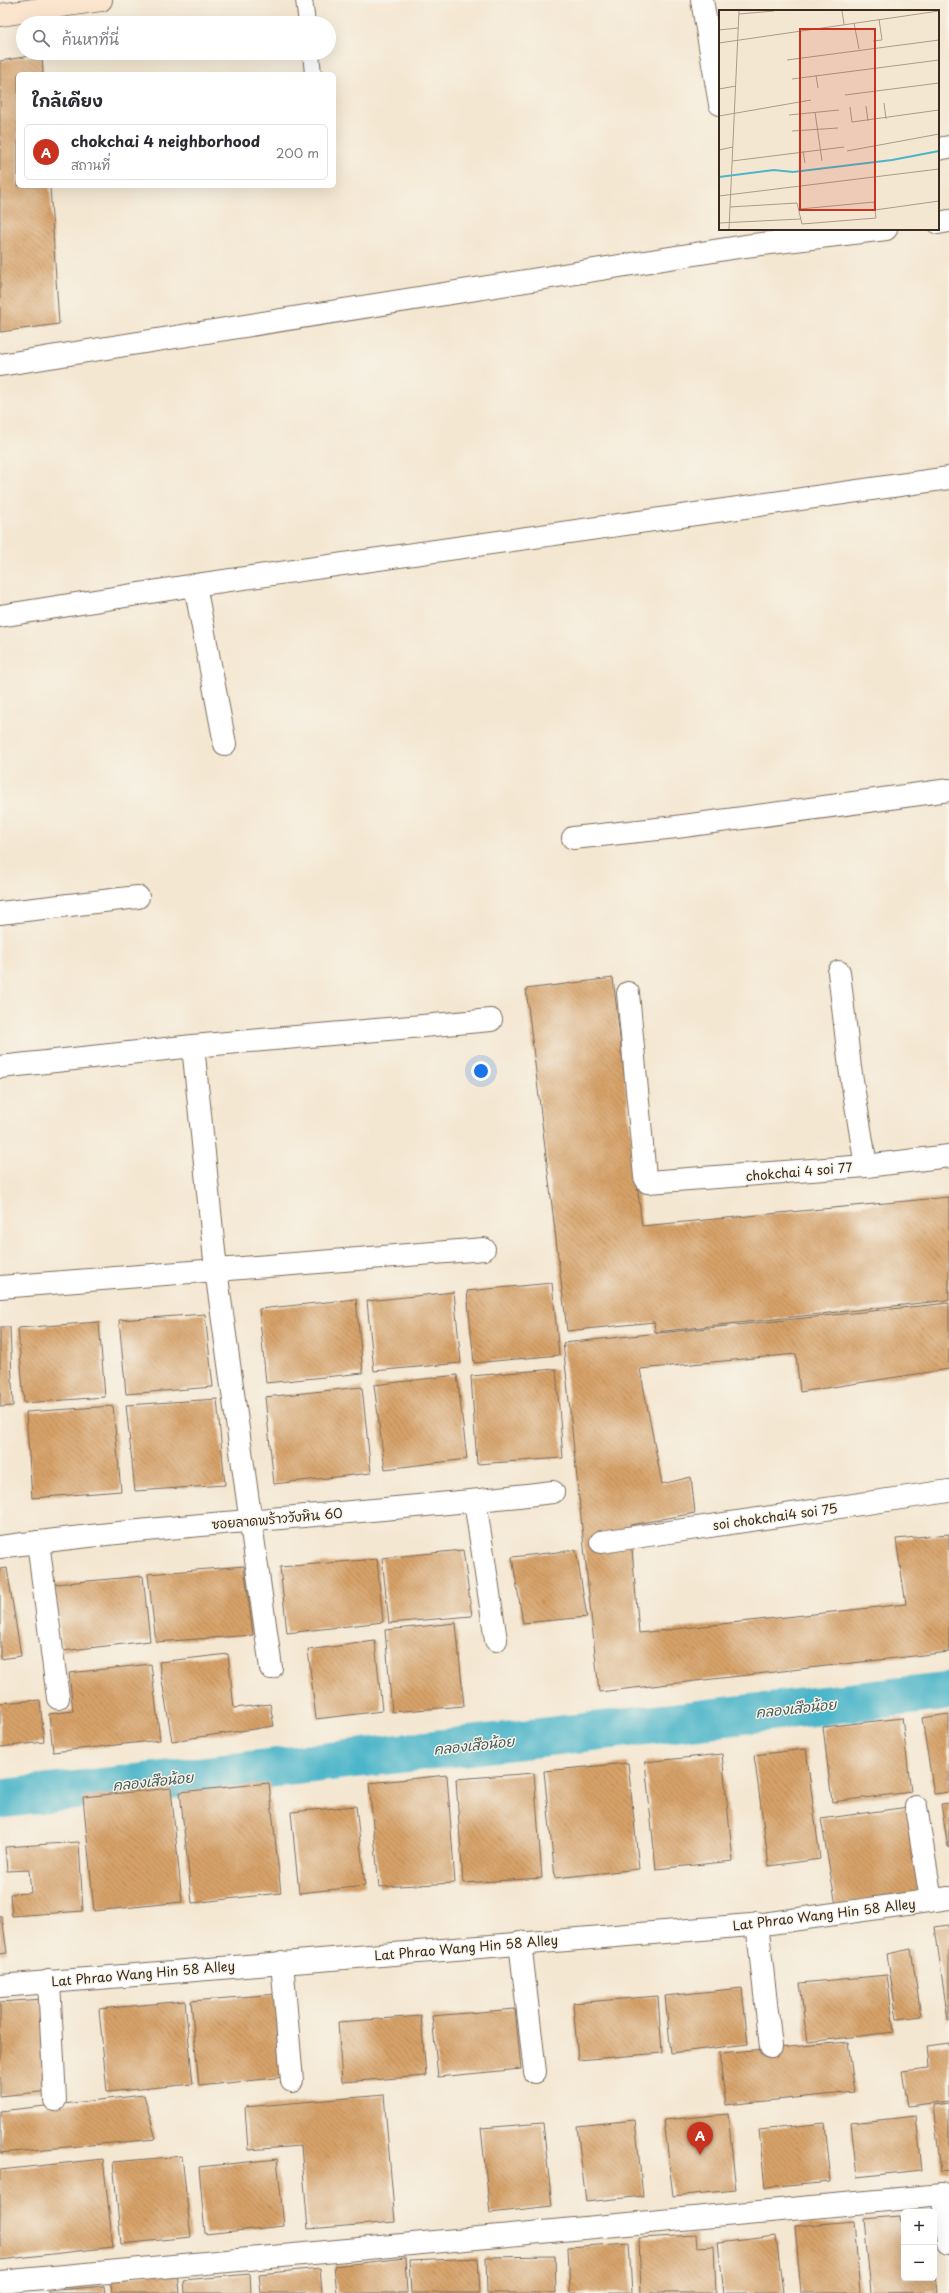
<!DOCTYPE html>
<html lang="th">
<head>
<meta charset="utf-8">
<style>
	body { margin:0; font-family:"Playpen Sans","Playpen Sans Thai",sans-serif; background:#f7f7f7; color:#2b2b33 }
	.controls { position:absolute; right:12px; bottom:12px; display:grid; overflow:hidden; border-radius:6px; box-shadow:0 4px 16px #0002 }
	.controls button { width:36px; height:36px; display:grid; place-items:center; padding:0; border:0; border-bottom:1px solid #e1e1e2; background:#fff; color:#2b2b33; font:20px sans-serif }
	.you { position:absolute; left:481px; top:1071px; width:14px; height:14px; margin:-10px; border:3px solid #fff; border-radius:50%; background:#1a73e8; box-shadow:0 0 0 6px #1a73e833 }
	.badge { display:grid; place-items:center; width:26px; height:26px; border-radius:50%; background:#c8321e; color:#fff; font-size:13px; font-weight:700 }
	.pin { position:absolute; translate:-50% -33px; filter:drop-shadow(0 1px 2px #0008) }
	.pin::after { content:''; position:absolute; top:21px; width:14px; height:12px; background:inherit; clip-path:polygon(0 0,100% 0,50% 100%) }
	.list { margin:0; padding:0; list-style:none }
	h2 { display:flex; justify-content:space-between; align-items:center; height:52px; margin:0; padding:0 16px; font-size:17px }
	h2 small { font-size:13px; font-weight:400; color:#7c7c81 }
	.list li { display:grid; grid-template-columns:26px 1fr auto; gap:12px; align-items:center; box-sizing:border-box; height:56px; margin:0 8px 8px; padding:0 8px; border:1px solid #e1e1e2; border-radius:6px }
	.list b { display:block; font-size:15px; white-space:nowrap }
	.list p { margin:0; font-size:13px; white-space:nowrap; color:#7c7c81 }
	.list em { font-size:13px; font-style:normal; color:#7c7c81 }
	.icon { flex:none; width:22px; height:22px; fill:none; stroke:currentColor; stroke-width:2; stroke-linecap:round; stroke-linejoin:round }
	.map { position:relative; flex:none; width:949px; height:2293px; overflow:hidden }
	.search { position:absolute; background:#fff; box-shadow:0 4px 16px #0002; left:16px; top:16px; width:320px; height:44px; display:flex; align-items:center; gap:10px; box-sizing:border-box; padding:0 14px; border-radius:22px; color:#7c7c81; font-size:15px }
	.panel { position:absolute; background:#fff; box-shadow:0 4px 16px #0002; left:16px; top:72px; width:320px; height:116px; border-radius:6px }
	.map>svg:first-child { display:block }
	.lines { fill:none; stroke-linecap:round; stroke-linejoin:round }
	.canal { stroke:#4bb5c9; stroke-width:39 }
	.building { fill:url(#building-back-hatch) }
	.lane-casing { stroke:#7c6c5d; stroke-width:18 }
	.street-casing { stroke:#7c6c5d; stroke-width:24 }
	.secondary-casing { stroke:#7c6c5d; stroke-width:24 }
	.lane { stroke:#fff; stroke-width:16 }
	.street { stroke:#fff; stroke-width:22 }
	.secondary { stroke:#fce5cf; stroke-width:22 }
	.labels { text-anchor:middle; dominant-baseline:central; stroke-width:3; stroke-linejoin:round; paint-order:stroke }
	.street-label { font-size:13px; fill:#3b2a1e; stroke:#f7f3e8 }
	.water-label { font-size:14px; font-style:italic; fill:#415b5a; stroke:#f7f3e8 }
	.inset-river { fill:none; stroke:#4bb5c9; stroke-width:2 }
	.inset-road { fill:none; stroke:#aa9b8a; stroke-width:1 }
	.view { fill:#c8321e; fill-opacity:0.15; stroke:#c8321e; stroke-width:2 }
	.inset-edge { fill:none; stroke:#3b2a1e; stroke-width:2 }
</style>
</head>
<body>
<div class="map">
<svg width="949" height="2293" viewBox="0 0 949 2293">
	<defs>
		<pattern id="building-back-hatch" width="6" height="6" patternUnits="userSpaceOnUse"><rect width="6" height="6" fill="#d7a269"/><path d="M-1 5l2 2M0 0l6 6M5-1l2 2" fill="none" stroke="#b08456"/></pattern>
	</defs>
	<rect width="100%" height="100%" fill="#f7f3e8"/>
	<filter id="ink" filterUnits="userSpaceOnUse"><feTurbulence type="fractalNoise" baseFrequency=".025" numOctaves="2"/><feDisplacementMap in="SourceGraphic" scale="8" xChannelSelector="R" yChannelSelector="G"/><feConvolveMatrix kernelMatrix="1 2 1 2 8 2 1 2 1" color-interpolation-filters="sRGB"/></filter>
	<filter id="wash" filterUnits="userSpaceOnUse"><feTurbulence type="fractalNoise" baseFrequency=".012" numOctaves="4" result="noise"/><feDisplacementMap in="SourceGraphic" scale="16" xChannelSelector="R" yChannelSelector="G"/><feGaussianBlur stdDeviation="0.9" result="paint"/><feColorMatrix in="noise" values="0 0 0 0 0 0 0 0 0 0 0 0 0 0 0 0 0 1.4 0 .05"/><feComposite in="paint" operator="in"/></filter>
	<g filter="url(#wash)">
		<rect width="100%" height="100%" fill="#f4e7d2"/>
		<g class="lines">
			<path class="canal" d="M0 1799 949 1691"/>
		</g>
		<g id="blocks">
			<g class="building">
				<path d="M42 54 43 74H18V186H50L59 324 0 332V61Z"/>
				<path d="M613 978 642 1226 949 1197V1300L655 1332 654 1322 567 1331 526 989Z"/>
				<path d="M552 1283 559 1355 474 1363 467 1291Z"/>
				<path d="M454 1292 461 1363 374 1371 367 1301Z"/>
				<path d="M356 1299 363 1373 266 1383 259 1309Z"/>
				<path d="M949 1303V1369L800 1392 796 1354 640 1369 662 1484 691 1477 695 1513 630 1525 639 1633 906 1604 896 1539 949 1534V1652L599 1692 563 1343Z"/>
				<path d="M205 1314 213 1387 126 1394 119 1320Z"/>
				<path d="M99 1322 105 1397 24 1403 18 1328Z"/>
				<path d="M0 1327H10L13 1406 0 1407Z"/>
				<path d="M556 1369 563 1458 477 1464 471 1376Z"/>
				<path d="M457 1375 467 1459 385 1469 374 1385Z"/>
				<path d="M362 1387 371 1473 274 1484 265 1397Z"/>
				<path d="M217 1399 225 1485 135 1491 126 1405Z"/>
				<path d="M113 1406 121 1491 32 1498 26 1412Z"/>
				<path d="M463 1550 472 1616 389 1623 382 1558Z"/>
				<path d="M576 1550 587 1617 523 1623 512 1557Z"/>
				<path d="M377 1559 383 1622 287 1633 280 1567Z"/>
				<path d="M244 1566 253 1635 156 1642 148 1574Z"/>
				<path d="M7 1568 21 1656 0 1659V1569Z"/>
				<path d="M143 1576 150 1641 62 1651 55 1584Z"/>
				<path d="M456 1623 464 1706 392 1712 385 1630Z"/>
				<path d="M375 1641 382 1711 316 1719 308 1650Z"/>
				<path d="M228 1654 234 1708 270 1704 274 1726 172 1741 159 1662Z"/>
				<path d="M151 1664 160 1740 53 1752 49 1714 73 1711 69 1673Z"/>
				<path d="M40 1700 44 1742 0 1747V1703Z"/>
				<path d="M949 1714V1792L934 1794 922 1718Z"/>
				<path d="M902 1718 911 1792 832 1802 823 1727Z"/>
				<path d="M806 1749 820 1859 769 1866 754 1755Z"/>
				<path d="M722 1754 733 1861 656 1869 645 1762Z"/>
				<path d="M628 1763 639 1869 555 1878 544 1771Z"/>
				<path d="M534 1773 542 1878 463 1883 456 1779Z"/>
				<path d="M447 1775 455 1883 379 1887 369 1783Z"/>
				<path d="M269 1783 281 1893 192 1903 180 1792Z"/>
				<path d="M171 1788 182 1902 94 1911 83 1797Z"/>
				<path d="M949 1803V1847H948L941 1804Z"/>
				<path d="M356 1806 365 1886 299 1893 291 1812Z"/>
				<path d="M908 1807 920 1892 836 1905 821 1819Z"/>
				<path d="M79 1842 83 1911 12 1916 10 1894 31 1893 29 1870 7 1871 5 1847Z"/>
				<path d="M2 1916 7 1953 0 1954V1917Z"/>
				<path d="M949 1925V2021H948L935 1927Z"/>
				<path d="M911 1949 921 2016 897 2019 887 1954Z"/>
				<path d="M887 1975 894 2032 807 2042 800 1983Z"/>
				<path d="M742 1988 748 2044 671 2053 665 1996Z"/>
				<path d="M278 1994 285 2077 199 2086 191 2001Z"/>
				<path d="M658 1996 662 2053 578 2060 573 2003Z"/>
				<path d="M43 1999 50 2091 0 2096V2002Z"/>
				<path d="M185 2001 193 2084 107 2092 99 2009Z"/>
				<path d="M515 2009 521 2069 438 2077 432 2016Z"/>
				<path d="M421 2016 426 2076 342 2082 338 2022Z"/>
				<path d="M848 2042 855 2092 726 2105 719 2053Z"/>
				<path d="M949 2043V2101L908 2106 902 2071 929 2068 927 2046Z"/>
				<path d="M144 2095 156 2139 0 2153V2111Z"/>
				<path d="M384 2095 395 2222 308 2229 301 2146 248 2150 245 2107Z"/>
				<path d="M949 2103V2171L941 2172 933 2105Z"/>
				<path d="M728 2114 736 2190 673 2196 664 2120Z"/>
				<path d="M916 2116 922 2170 857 2177 851 2123Z"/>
				<path d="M635 2120 643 2196 586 2202 577 2126Z"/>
				<path d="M543 2123 552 2206 490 2213 481 2128Z"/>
				<path d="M825 2123 831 2182 765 2188 759 2130Z"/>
				<path d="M182 2156 191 2237 121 2244 113 2162Z"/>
				<path d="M103 2159 113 2247 0 2260V2170Z"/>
				<path d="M277 2159 284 2226 205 2234 199 2167Z"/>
				<path d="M900 2216 902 2230H904V2278H934L935 2263 938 2292 871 2293 864 2219Z"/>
				<path d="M854 2221 860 2293H801L795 2226Z"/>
				<path d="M696 2235 697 2247 714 2246 716 2293H641L639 2238Z"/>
				<path d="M776 2236 783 2293H724L718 2243Z"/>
				<path d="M629 2243 632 2293H570L568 2247Z"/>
				<path d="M555 2256 556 2293H487L486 2257Z"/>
				<path d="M405 2258 407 2293H337L334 2266Z"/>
				<path d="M478 2258 480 2293H411L409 2261Z"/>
				<path d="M320 2268 322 2293H261L259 2274Z"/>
				<path d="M178 2271 180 2293H112L110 2278Z"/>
				<path d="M250 2274 251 2293H185L184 2280Z"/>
				<path d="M104 2286 105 2293H48V2291Z"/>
			</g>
		</g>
	</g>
	<g filter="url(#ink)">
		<use href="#blocks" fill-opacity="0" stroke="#7c6c5d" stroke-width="1"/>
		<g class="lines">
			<g class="lane-casing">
				<g id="lane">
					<path d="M304 0 307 23"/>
					<path d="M311 53 313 74"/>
				</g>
			</g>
			<g class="street-casing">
				<g id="street">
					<path d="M702 0 720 104"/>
					<path d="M938 149 949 147"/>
					<path d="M938 223 949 221"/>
					<path d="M0 365 745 246 886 229"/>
					<path d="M195 585 225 744"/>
					<path d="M0 616 195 585 949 478"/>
					<path d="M573 838 676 827 949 790"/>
					<path d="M0 913 138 897"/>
					<path d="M839 972 850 1068 866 1166"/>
					<path d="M628 993 645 1177 648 1182 866 1166 949 1156"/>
					<path d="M193 1046 216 1270 271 1668"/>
					<path d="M0 1067 193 1046 491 1020"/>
					<path d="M0 1287 484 1249"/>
					<path d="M475 1501 496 1640"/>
					<path d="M38 1542 58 1698"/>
					<path d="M601 1542 949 1491"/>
					<path d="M0 1547C184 1522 369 1514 553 1492"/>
					<path d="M916 1807 931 1900"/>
					<path d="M757 1923 771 2047"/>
					<path d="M520 1942 535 2072"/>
					<path d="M282 1962 292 2081"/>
					<path d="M49 1981 55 2100"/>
					<path d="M0 1986 763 1924 949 1898"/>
					<path d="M0 2282 942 2195 949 2242"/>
				</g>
			</g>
			<g class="secondary-casing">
				<path id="secondary" d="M0 15 101 0"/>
			</g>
			<use href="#lane" class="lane"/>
			<use href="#street" class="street"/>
			<use href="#secondary" class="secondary"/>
		</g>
	</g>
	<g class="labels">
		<g class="street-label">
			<text transform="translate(799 1171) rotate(-5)">chokchai 4 soi 77</text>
			<text transform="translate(775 1516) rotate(-8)">soi chokchai4 soi 75</text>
			<text transform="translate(277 1518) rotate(-5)">ซอยลาดพร้าววังหิน 60</text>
			<text transform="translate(824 1914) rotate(-7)">Lat Phrao Wang Hin 58 Alley</text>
			<text transform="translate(466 1947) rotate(-5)">Lat Phrao Wang Hin 58 Alley</text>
			<text transform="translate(143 1973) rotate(-5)">Lat Phrao Wang Hin 58 Alley</text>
		</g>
		<g class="water-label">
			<text transform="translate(796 1708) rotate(-6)">คลองเสือน้อย</text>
			<text transform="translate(474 1745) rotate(-6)">คลองเสือน้อย</text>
			<text transform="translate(153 1781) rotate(-6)">คลองเสือน้อย</text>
		</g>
	</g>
	<g transform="translate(719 10)">
		<rect width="220" height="220" fill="#f4e7d2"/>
		<path class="inset-river" d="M0 167 55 160 74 162 173 150 220 141"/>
		<path class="inset-road" d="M123 1 125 14M20 4 55 1M135 13 140 39M0 20 19 18M154 31 163 30 160 9M0 33 220 1M68 50 220 30M97 65 99 78M73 69 220 50M0 79 17 76M126 85 220 73M165 93 167 109M147 96 149 111M131 97 133 112 220 100M96 102 103 151M70 105 120 100M0 106 92 90M73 121 119 118M0 140 14 137M84 141 86 153M128 141 220 124M13 151 125 137M0 186 220 159M11 197 78 193 83 214 157 208 155 192 81 199M156 200 220 191M0 213 82 209M10 219 20 1"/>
		<path class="view" d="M81 19H156V200H81Z"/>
		<rect width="220" height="220" class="inset-edge"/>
	</g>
</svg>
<div class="controls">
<button>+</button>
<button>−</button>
</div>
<div class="you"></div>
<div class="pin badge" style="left:700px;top:2155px">A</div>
<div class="search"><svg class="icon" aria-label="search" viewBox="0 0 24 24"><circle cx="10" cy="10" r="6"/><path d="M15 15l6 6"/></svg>ค้นหาที่นี่</div>
<section class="panel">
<h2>ใกล้เคียง<small></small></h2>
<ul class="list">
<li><span class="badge">A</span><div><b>chokchai 4 neighborhood</b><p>สถานที่</p></div><em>200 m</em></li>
</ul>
</section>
</div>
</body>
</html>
